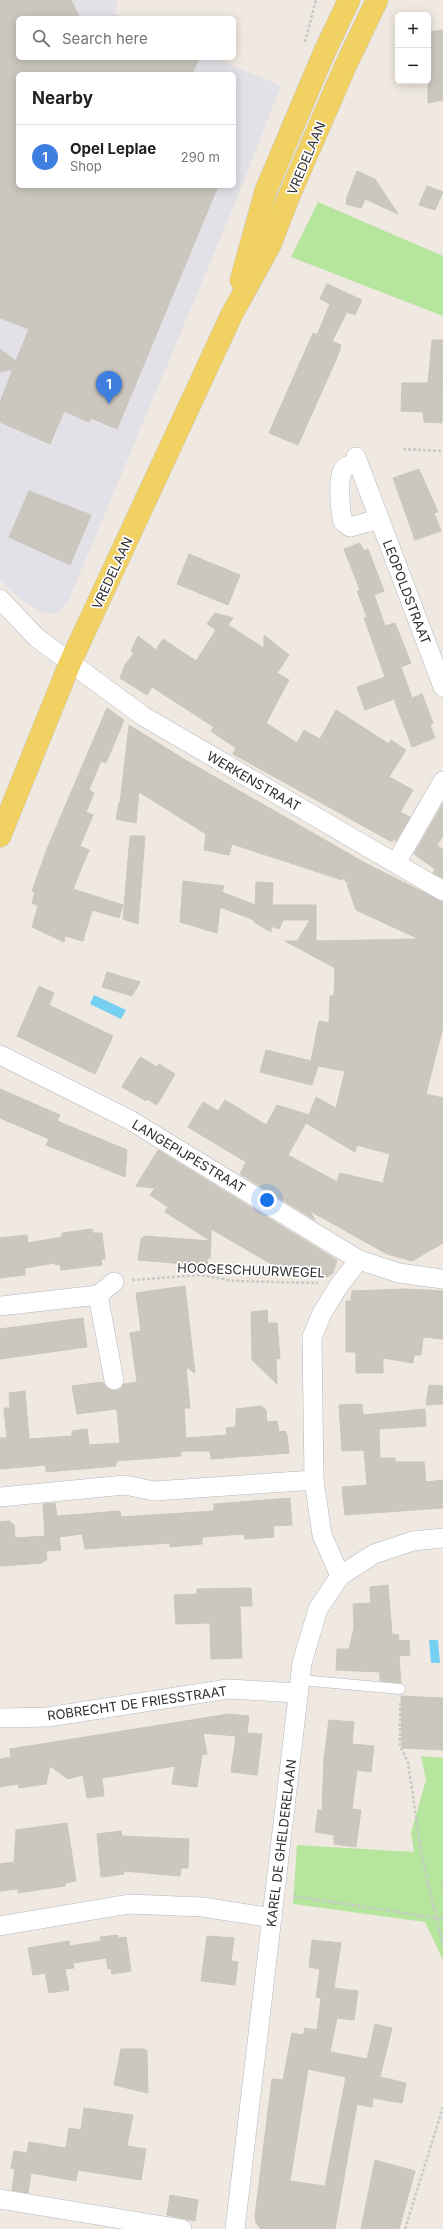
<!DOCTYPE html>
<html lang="en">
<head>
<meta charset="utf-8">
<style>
	body { margin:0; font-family:Inter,sans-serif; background:#f6f6f6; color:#202124 }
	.controls { position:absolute; right:12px; top:12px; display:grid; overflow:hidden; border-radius:6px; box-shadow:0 2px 10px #0003 }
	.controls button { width:36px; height:36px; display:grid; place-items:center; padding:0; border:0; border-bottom:1px solid #e0e0e0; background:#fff; color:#202124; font:20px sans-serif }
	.you { position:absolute; left:267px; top:1200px; width:14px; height:14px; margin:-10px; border:3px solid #fff; border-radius:50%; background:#1a73e8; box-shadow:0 0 0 6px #1a73e833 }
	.badge { display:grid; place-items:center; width:26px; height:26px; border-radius:50%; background:#4264fb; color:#fff; font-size:13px; font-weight:700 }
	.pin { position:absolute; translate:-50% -33px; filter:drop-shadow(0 1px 2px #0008) }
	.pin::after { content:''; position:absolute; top:21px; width:14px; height:12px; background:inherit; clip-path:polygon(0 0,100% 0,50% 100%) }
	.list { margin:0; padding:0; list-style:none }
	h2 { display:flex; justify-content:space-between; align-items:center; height:52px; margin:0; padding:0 16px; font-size:17px }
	h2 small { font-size:13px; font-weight:400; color:#757577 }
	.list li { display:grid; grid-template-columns:26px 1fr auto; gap:12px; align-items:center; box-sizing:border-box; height:64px; padding:0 16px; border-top:1px solid #e0e0e0 }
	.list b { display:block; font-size:15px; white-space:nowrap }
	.list p { margin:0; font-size:13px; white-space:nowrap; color:#757577 }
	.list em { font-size:13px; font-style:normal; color:#757577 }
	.icon { flex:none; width:22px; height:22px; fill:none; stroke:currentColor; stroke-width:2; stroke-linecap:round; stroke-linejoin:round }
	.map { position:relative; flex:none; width:443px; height:2229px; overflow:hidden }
	.search { position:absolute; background:#fff; box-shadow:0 2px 10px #0003; left:16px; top:16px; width:220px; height:44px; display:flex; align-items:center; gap:10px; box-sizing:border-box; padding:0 14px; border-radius:6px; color:#757577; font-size:15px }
	.panel { position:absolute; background:#fff; box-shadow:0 2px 10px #0003; left:16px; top:72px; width:220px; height:116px; border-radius:6px }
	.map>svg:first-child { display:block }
	.industrial { fill:#e3e1e8; fill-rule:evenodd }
	.green { fill:#b6e59e }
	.water { fill:#75cff0 }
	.building { fill:#cbc7bf; stroke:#cbc5ba; fill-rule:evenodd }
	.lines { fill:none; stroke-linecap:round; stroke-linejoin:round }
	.lane-casing { stroke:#b4b7c1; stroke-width:11 }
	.street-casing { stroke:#b4b7c1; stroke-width:20 }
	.primary-casing { stroke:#c9c9c9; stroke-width:23 }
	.path { stroke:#c9c9c9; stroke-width:2.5; stroke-dasharray:3 2; stroke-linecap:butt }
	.lane { stroke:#fff; stroke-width:10 }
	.street { stroke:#fff; stroke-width:19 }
	.primary { stroke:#f2d163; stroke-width:22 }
	.labels { text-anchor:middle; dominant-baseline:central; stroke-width:3.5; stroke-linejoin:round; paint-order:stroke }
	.street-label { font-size:13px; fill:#2e2e2e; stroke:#fff }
</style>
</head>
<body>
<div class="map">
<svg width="443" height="2229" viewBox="0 0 443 2229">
	<rect width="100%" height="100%" fill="#efe9e1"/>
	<path class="industrial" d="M0 0H118L114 13 126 18H18V58H215L281 86 235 203 68 602 59 613 45 614 22 601 0 580ZM18 74H234V186H18Z"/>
	<g class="green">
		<path d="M318 202 443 256V316L291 257Z"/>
		<path d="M421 1756 443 1758V1960L425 1922 293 1904 297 1845 414 1852 411 1833 426 1780Z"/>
	</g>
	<g class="water">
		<path d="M94 995 126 1010 121 1019 90 1004Z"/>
		<path d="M429 1640H438L440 1663H431Z"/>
	</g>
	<g class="building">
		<path d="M0 0H71L80 18H18V58H199L192 74H18V186H218L117 429 91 418 89 422 64 411 50 444 0 422V402L13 369 0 372V349L16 361 29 329 0 318Z"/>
		<path d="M443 30V100L428 103V32Z"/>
		<path d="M357 171 375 179 398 214 365 199 361 208 346 204 347 201 346 200Z"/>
		<path d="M427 186 443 192 435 210 419 205Z"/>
		<path d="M327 284 362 300 355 315 347 312 332 341 341 345 338 355 298 445 269 433 313 333 317 335 330 304 320 299Z"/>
		<path d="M432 340H443L442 423 424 422 423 412 401 411 402 383H428Z"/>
		<path d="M419 469 438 512 434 513 441 531 415 540 393 478Z"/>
		<path d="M29 491 91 515 70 565 9 537Z"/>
		<path d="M360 543 364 551 368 549 384 591 374 595 385 626 395 623 411 663 401 667 412 698 422 694 433 723 430 725 435 738 412 747 394 699 365 710 357 687 385 677 364 618 367 617 357 591 360 590 344 549Z"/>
		<path d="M189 554 240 575 228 605 177 584Z"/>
		<path d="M215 613 233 618 228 625 264 648V635L289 655 277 673 289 680 266 723 297 743 304 730 320 739 336 710 389 744 391 740 406 750 389 777 413 790 400 812 410 817 396 841 393 839 392 842 233 754 236 748 211 731 214 727 152 687 147 695 120 678 125 665 134 653 131 651 138 636 156 650 163 639 196 661 216 630 207 624Z"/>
		<path d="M107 708 124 720 106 763 101 761 89 790 94 793 86 812 93 815 80 846 89 850 73 889 123 905 119 918 92 910 83 941 65 936 64 942 32 927 38 906 32 903 35 892 32 891 47 849Z"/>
		<path d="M129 725 182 758 367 864 443 902V1027L426 1094 443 1098V1243L412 1261 387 1254 310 1211 315 1220 240 1174 246 1162 188 1127 203 1102 218 1111 225 1100 266 1125 277 1105 309 1115 316 1097 336 1108 345 1071 318 1066 312 1085 260 1072 266 1050 311 1061 319 1021 329 1023 330 996H334L335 968 285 941H297L310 920H283L279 929 271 926V932L254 922V920L220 907 217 933 180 922 183 881 224 886 222 892 255 905 256 882 273 883 272 905H316V941L419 939 356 910 347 884H354L346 882 344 877 342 880 232 844 229 855 204 850 206 834 139 792 136 823 116 819 119 803H120ZM306 1123 355 1152 357 1145 390 1154 383 1183 340 1173 337 1182 288 1155Z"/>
		<path d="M443 803V836L437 845 443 850V878L433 873 435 869 414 854Z"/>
		<path d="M130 836H145L138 924 123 919Z"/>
		<path d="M107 972 140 982 132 996 102 987Z"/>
		<path d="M39 986 54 993 49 1005 113 1036 95 1074 17 1036Z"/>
		<path d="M140 1057 157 1067 159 1064 175 1074 157 1105 147 1099 146 1101 122 1087Z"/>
		<path d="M0 1089 60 1115 57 1121 127 1150 125 1177 46 1145 49 1139 0 1118Z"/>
		<path d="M158 1150 337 1260 333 1273 327 1277H294L211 1229V1241L165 1212 168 1207 150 1195 155 1188 136 1186Z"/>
		<path d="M92 1229 93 1233H102L105 1259H101L102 1265 61 1270 60 1264 56 1265 55 1263 25 1268V1275L0 1278V1238L27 1235 28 1243 62 1237V1233Z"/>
		<path d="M144 1236 211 1241 210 1258H207L208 1266 138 1260 141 1238H143Z"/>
		<path d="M185 1286 195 1373 186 1367 190 1408H184L186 1438 227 1435 226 1428 236 1427V1409L261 1406 266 1410 267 1422 277 1421 279 1432 285 1431 287 1435 289 1453 211 1459 210 1451H181V1456L116 1461V1466L46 1472V1465L0 1469V1438H7L4 1408H10L9 1393 25 1391 29 1439 72 1436V1431L87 1429 89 1445 120 1443 117 1411 115 1409 77 1414 72 1386 103 1382 106 1387 116 1391 121 1389 124 1384 137 1382 130 1333 141 1331 136 1293Z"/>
		<path d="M407 1289 443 1291V1339L423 1337 421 1355H414L413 1363 383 1358V1373H356V1352H346V1301H351L352 1291Z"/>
		<path d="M267 1310 268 1323H277L280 1358 276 1359 277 1384 252 1360 251 1312Z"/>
		<path d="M83 1318 87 1347 0 1359V1329Z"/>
		<path d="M429 1385 443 1386V1404L426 1405Z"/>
		<path d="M362 1404 363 1415 425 1409 426 1426 379 1429 380 1458H395V1462H424L426 1482 443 1480V1508L345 1515 342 1487 367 1485 364 1450 342 1451 339 1405Z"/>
		<path d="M290 1498 292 1525 273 1526 274 1537 245 1539 244 1534 202 1537V1544L170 1547V1543L85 1549 82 1534 59 1537 61 1550 46 1551 47 1560 43 1561V1563L0 1566V1522L9 1521 14 1525 15 1538 45 1536 43 1504 55 1503 57 1516 120 1511 121 1517 214 1511V1504Z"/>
		<path d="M388 1585 392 1634 399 1635 398 1641 409 1640 410 1655 399 1656 401 1683 380 1681V1672L336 1670 337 1649H349L354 1628 353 1604 371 1603 370 1587Z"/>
		<path d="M251 1588 252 1606H240L242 1658 211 1659 210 1623 176 1624 174 1595 197 1594V1589Z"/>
		<path d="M401 1696 443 1698V1750L402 1748Z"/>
		<path d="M229 1714 249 1716 247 1733 262 1734 257 1775 231 1772 236 1736 203 1733 207 1754 202 1755 197 1787 172 1784 175 1766 102 1778 104 1796 87 1798 83 1775 68 1779 50 1766 46 1784 19 1788 18 1784 0 1787V1759L11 1757 10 1749Z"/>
		<path d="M329 1720 354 1722 352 1744 374 1746 371 1772 357 1770 352 1809 361 1810 356 1847 334 1844V1835L315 1832 318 1810 322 1811 324 1759Z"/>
		<path d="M67 1823 76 1881 65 1883V1886L18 1893V1889L0 1891V1864L14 1862 16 1830Z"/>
		<path d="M121 1831 122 1836 189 1839 188 1868H181L180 1876 124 1871V1874L101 1877 97 1834Z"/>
		<path d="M118 1935V1938L126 1937 131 1971 112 1974 111 1968 108 1969 106 1958 73 1963 74 1968 65 1969 69 1990 49 1993 45 1973 33 1975 28 1948 69 1941 70 1946 101 1941 100 1937Z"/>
		<path d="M207 1936 234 1938 231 1961 238 1962 235 1985 201 1981Z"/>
		<path d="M312 1940 341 1943 334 1988 358 1991 354 2020 337 2018 330 2052 367 2059 375 2024 392 2028 380 2077 406 2083 402 2103 373 2098 372 2107 357 2104 335 2229H261L256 2223 255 2216 272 2079 283 2080 292 2033 303 2035 305 2028 317 2030 321 1998 316 1997 320 1969 309 1967ZM308 2069 346 2077 325 2186 290 2181Z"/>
		<path d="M121 2049H144L147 2051 148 2093 114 2085Z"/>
		<path d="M84 2108 133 2115 127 2146 146 2149 141 2180 78 2170 76 2181 31 2173 28 2193 12 2190 15 2169 11 2168 14 2151 27 2153 29 2142 66 2148 69 2128 81 2130Z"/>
		<path d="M375 2160 415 2171 399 2229H361Z"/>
		<path d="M170 2195 198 2200 195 2221 167 2215Z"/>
	</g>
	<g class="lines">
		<g class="lane-casing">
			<path id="lane" d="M300 1680 400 1689"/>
		</g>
		<g class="street-casing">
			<g id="street">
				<path d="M356 457 443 687"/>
				<path d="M358 462C352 464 345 465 342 472 338 482 340 512 343 522L350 527 379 519"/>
				<path d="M0 599 37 638 143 716 443 891"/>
				<path d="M396 863 443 781"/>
				<path d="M0 1055 130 1120 359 1260 399 1273 443 1279"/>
				<path d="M98 1295 114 1380"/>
				<path d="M0 1306 98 1295 114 1282"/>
				<path d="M0 1497 125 1485 154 1491 314 1480"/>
				<path d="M340 1576 322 1535 314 1480 312 1337 322 1313 340 1284 359 1260"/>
				<path d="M0 1718 48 1717 228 1689 298 1693"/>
				<path d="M0 1926 129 1904 202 1907 272 1918"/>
				<path d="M0 2199 182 2229"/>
				<path d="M235 2229 302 1663 318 1609 340 1576 374 1554 413 1541 443 1538"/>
			</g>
		</g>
		<g class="primary-casing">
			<g id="primary">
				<path d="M241 280 266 190 324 53 349 0"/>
				<path d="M0 836 70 663 232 314 270 245 289 196 345 67 377 0"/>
			</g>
		</g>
		<g class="path">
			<path d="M305 42 316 0"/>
			<path d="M403 449 443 451"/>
			<path d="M132 1280 200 1275 234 1281 318 1283"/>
			<path d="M400 1703V1746L408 1762 421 1852 443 1946"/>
			<path d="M443 1884V1891"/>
			<path d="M293 1896 443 1919"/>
			<path d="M405 2229 443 2107"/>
		</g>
		<use href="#lane" class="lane"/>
		<use href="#street" class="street"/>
		<use href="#primary" class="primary"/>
	</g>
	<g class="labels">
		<g class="street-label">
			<text transform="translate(306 158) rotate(-67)">VREDELAAN</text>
			<text transform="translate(112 573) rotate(-65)">VREDELAAN</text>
			<text transform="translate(407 592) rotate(69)">LEOPOLDSTRAAT</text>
			<text transform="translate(254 781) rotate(30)">WERKENSTRAAT</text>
			<text transform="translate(189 1156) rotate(31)">LANGEPIJPESTRAAT</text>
			<text transform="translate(251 1270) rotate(2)">HOOGESCHUURWEGEL</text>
			<text transform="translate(137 1703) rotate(-8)">ROBRECHT DE FRIESSTRAAT</text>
			<text transform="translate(281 1843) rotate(-83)">KAREL DE GHELDERELAAN</text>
		</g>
	</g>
</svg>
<div class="controls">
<button>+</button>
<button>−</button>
</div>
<div class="you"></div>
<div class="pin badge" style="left:109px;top:404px;background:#3f7fe0">1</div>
<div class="search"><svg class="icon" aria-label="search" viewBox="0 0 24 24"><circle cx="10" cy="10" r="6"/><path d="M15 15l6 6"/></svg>Search here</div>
<section class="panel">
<h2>Nearby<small></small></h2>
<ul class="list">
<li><span class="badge" style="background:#3f7fe0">1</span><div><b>Opel Leplae</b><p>Shop</p></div><em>290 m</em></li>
</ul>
</section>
</div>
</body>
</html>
